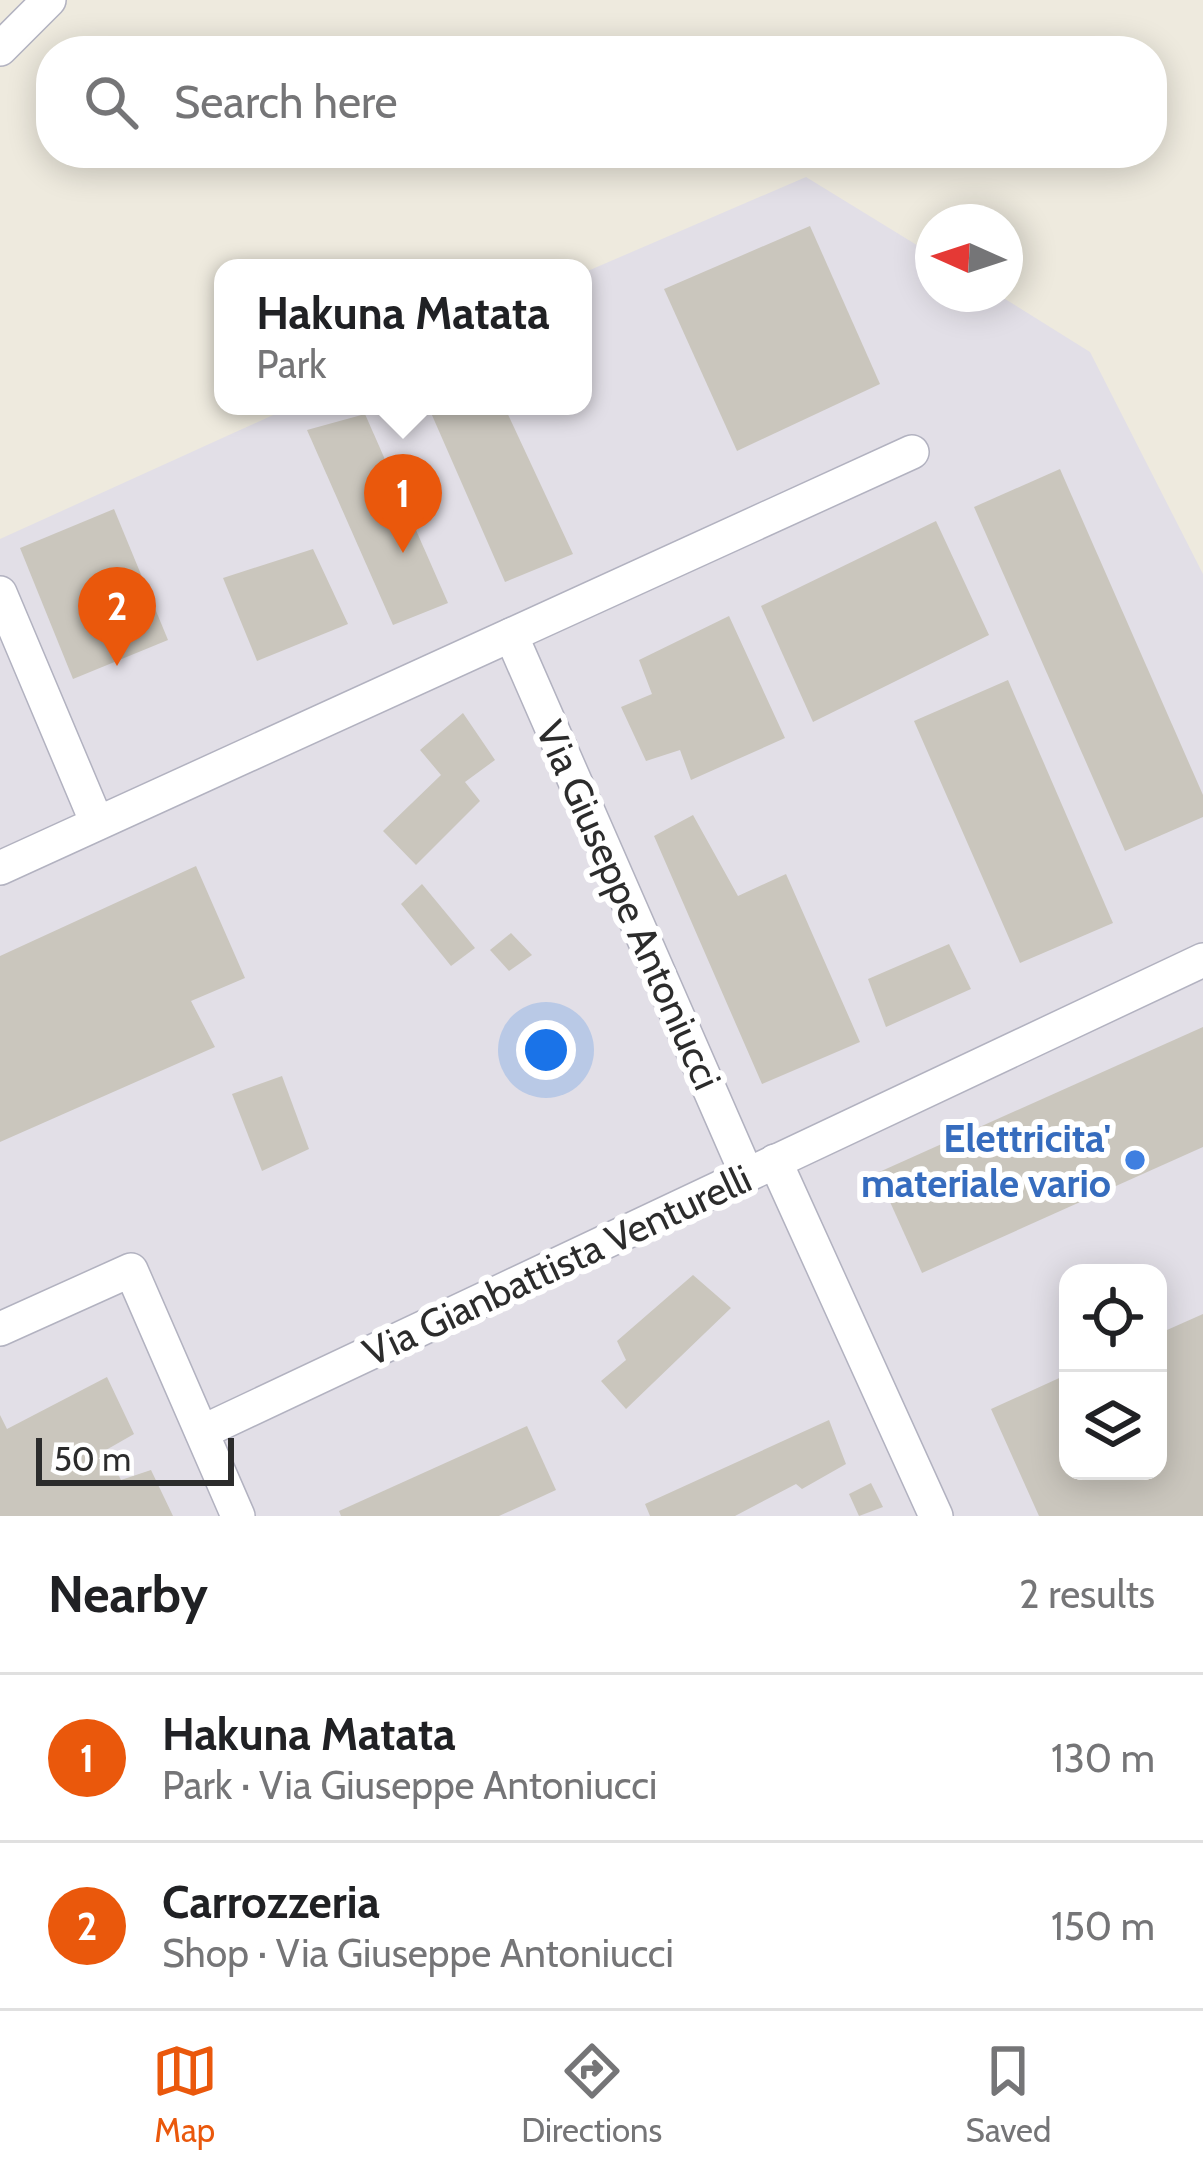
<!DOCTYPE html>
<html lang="en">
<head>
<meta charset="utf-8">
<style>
	body { margin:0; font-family:Cabin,sans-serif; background:#f6f6f6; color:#202124 }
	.controls { position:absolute; right:36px; bottom:36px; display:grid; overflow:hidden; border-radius:24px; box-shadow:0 6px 30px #0003 }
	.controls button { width:108px; height:108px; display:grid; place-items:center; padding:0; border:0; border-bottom:3px solid #e0e0e0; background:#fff; color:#202124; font:60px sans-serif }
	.compass { position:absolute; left:915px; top:204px; width:108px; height:108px; border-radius:50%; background:#fff; box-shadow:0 6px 30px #0003; rotate:273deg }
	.scale { position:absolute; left:36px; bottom:30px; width:198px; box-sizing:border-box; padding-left:12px; border:6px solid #2c2c2c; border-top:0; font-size:33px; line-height:42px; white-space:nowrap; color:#2c2c2c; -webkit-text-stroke:9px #fff; paint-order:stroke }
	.you { position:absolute; left:546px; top:1050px; width:42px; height:42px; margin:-30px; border:9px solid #fff; border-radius:50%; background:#1a73e8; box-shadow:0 0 0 18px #1a73e833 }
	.badge { display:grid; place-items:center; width:78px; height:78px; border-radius:50%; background:#ea580c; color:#fff; font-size:39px; font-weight:700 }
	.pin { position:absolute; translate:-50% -99px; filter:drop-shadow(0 3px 6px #0008) }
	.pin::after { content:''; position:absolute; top:63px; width:42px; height:36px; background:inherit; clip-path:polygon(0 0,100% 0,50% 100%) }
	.popup { position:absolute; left:214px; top:259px; width:378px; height:156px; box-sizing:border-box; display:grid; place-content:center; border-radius:24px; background:#fff; filter:drop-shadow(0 3px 9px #0005); font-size:39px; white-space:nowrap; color:#757577 }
	.popup b { font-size:45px; color:#202124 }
	.popup::after { content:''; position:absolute; left:50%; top:100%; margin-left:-24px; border:24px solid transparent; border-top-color:#fff }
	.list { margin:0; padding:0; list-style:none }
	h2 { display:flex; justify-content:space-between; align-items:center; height:156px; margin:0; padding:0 48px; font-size:51px }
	h2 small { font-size:39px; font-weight:400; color:#757577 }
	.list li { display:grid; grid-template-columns:78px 1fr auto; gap:36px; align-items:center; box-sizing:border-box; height:168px; padding:0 48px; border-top:3px solid #e0e0e0 }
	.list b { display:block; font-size:45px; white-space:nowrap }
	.list p { margin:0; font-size:39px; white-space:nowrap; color:#757577 }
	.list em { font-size:39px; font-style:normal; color:#757577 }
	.icon { flex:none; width:66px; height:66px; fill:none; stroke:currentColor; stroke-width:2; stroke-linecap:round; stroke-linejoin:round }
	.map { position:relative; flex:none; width:1203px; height:1516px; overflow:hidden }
	.search { position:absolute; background:#fff; box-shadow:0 6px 30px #0003; left:36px; right:36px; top:36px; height:132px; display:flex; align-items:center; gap:30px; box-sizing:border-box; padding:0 42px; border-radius:48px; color:#757577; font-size:45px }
	.sheet { height:492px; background:#fff }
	nav { display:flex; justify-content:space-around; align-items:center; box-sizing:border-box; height:168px; border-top:3px solid #e0e0e0; background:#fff; font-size:33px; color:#757577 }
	nav a { display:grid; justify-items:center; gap:6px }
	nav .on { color:#ea580c }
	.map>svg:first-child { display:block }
	.industrial { fill:#e2dfe7; fill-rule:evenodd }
	.building { fill:#cac6bd }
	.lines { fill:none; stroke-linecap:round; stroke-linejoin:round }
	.minor-casing { stroke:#b2b2c0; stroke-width:36 }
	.minor { stroke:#fff; stroke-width:33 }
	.shop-dot { fill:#3f7fe0; stroke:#fff; stroke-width:4.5 }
	.labels { text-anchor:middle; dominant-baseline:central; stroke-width:12; stroke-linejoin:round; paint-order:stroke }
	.street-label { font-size:39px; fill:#2c2c2c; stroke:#fff }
	.shop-label { font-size:39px; font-weight:bold; fill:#366cbe; stroke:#fff; text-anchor:end }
</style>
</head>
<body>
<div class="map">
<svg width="1203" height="1516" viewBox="0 0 1203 1516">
	<rect width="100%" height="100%" fill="#eeeade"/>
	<path class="industrial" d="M806 177 933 255V294H997L1090 352 1203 574V1516H0V539L293 406H583V273ZM1068 1273H1158V1471H1068Z"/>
	<g class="building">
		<path d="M810 226 880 384 737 451 664 289Z"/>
		<path d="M428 406H504L573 554 505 582Z"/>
		<path d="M365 414 448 603 393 625 307 430Z"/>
		<path d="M1060 469 1203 795V817L1125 851 974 507Z"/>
		<path d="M114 509 168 640 73 679 20 548Z"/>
		<path d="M936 521 989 635 813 722 761 606Z"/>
		<path d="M313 549 348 624 257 661 223 578Z"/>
		<path d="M729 616 785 738 691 780 680 750 646 761 621 707 652 694 639 660Z"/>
		<path d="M1008 680 1113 923 1020 963 914 721Z"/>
		<path d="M463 713 495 760 465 782 480 801 416 865 383 831 441 775 420 750Z"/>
		<path d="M693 815 738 896 786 874 860 1042 762 1084 654 836Z"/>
		<path d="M196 866 245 978 191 1001 215 1047 0 1142V956Z"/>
		<path d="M422 884 475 948 451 966 401 904Z"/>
		<path d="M511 933 532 955 509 971 490 950Z"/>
		<path d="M949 944 971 989 886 1027 868 979Z"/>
		<path d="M1203 1027V1147L922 1273 877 1173Z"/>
		<path d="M282 1076 309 1149 262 1171 232 1094Z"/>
		<path d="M693 1275 731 1308 626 1409 601 1381 626 1360 617 1341Z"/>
		<path d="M1203 1314V1516H1039L991 1409 1068 1374V1471H1158V1334Z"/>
		<path d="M107 1377 134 1434 106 1450 121 1480 151 1470 173 1516H0V1415L7 1429Z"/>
		<path d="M829 1420 846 1464 802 1489 796 1484 735 1516H650L645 1504Z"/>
		<path d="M527 1426 556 1490 499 1516H341L339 1511Z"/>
		<path d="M871 1483 883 1507 859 1516 849 1494Z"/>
	</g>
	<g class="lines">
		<g class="minor-casing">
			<g id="minor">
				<path d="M0 49 49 0"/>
				<path d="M0 593 97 823"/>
				<path d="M511 635 747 1175"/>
				<path d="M0 868 912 452"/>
				<path d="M775 1161 936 1516"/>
				<path d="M0 1329 131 1270 238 1516"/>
				<path d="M202 1432 1203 960"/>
			</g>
		</g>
		<use href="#minor" class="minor"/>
	</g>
	<circle class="shop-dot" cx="1135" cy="1160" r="12"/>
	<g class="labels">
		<g class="street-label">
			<text transform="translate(629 905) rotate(66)">Via Giuseppe Antoniucci</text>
			<text transform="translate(557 1265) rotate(-25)">Via Gianbattista Venturelli</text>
		</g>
		<g class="shop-label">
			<text x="1111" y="1138">Elettricita'<tspan x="1111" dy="45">materiale vario</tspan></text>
		</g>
	</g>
</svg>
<div class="controls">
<button><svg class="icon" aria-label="locate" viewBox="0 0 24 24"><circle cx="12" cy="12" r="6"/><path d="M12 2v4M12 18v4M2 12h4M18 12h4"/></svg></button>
<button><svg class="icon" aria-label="layers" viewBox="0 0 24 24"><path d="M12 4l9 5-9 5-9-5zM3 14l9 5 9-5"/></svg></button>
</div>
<svg class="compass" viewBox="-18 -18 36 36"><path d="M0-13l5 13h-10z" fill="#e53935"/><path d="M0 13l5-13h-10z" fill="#757577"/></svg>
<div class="scale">50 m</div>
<div class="you"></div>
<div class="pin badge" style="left:403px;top:553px">1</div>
<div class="popup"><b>Hakuna Matata</b>Park</div>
<div class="pin badge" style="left:117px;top:666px">2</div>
<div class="search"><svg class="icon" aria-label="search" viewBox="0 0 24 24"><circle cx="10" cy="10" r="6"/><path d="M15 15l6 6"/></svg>Search here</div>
</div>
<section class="sheet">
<h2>Nearby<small>2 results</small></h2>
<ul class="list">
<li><span class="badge">1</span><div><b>Hakuna Matata</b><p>Park · Via Giuseppe Antoniucci</p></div><em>130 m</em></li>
<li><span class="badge">2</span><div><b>Carrozzeria</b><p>Shop · Via Giuseppe Antoniucci</p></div><em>150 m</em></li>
</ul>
</section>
<nav>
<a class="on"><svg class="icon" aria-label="map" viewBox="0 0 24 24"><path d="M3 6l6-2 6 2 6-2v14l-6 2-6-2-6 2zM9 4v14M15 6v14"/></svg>Map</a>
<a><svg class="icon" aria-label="directions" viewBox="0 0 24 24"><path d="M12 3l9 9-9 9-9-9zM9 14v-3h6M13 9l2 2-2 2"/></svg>Directions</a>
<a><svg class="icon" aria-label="saved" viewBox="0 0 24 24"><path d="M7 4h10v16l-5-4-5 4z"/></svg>Saved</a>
</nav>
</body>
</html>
